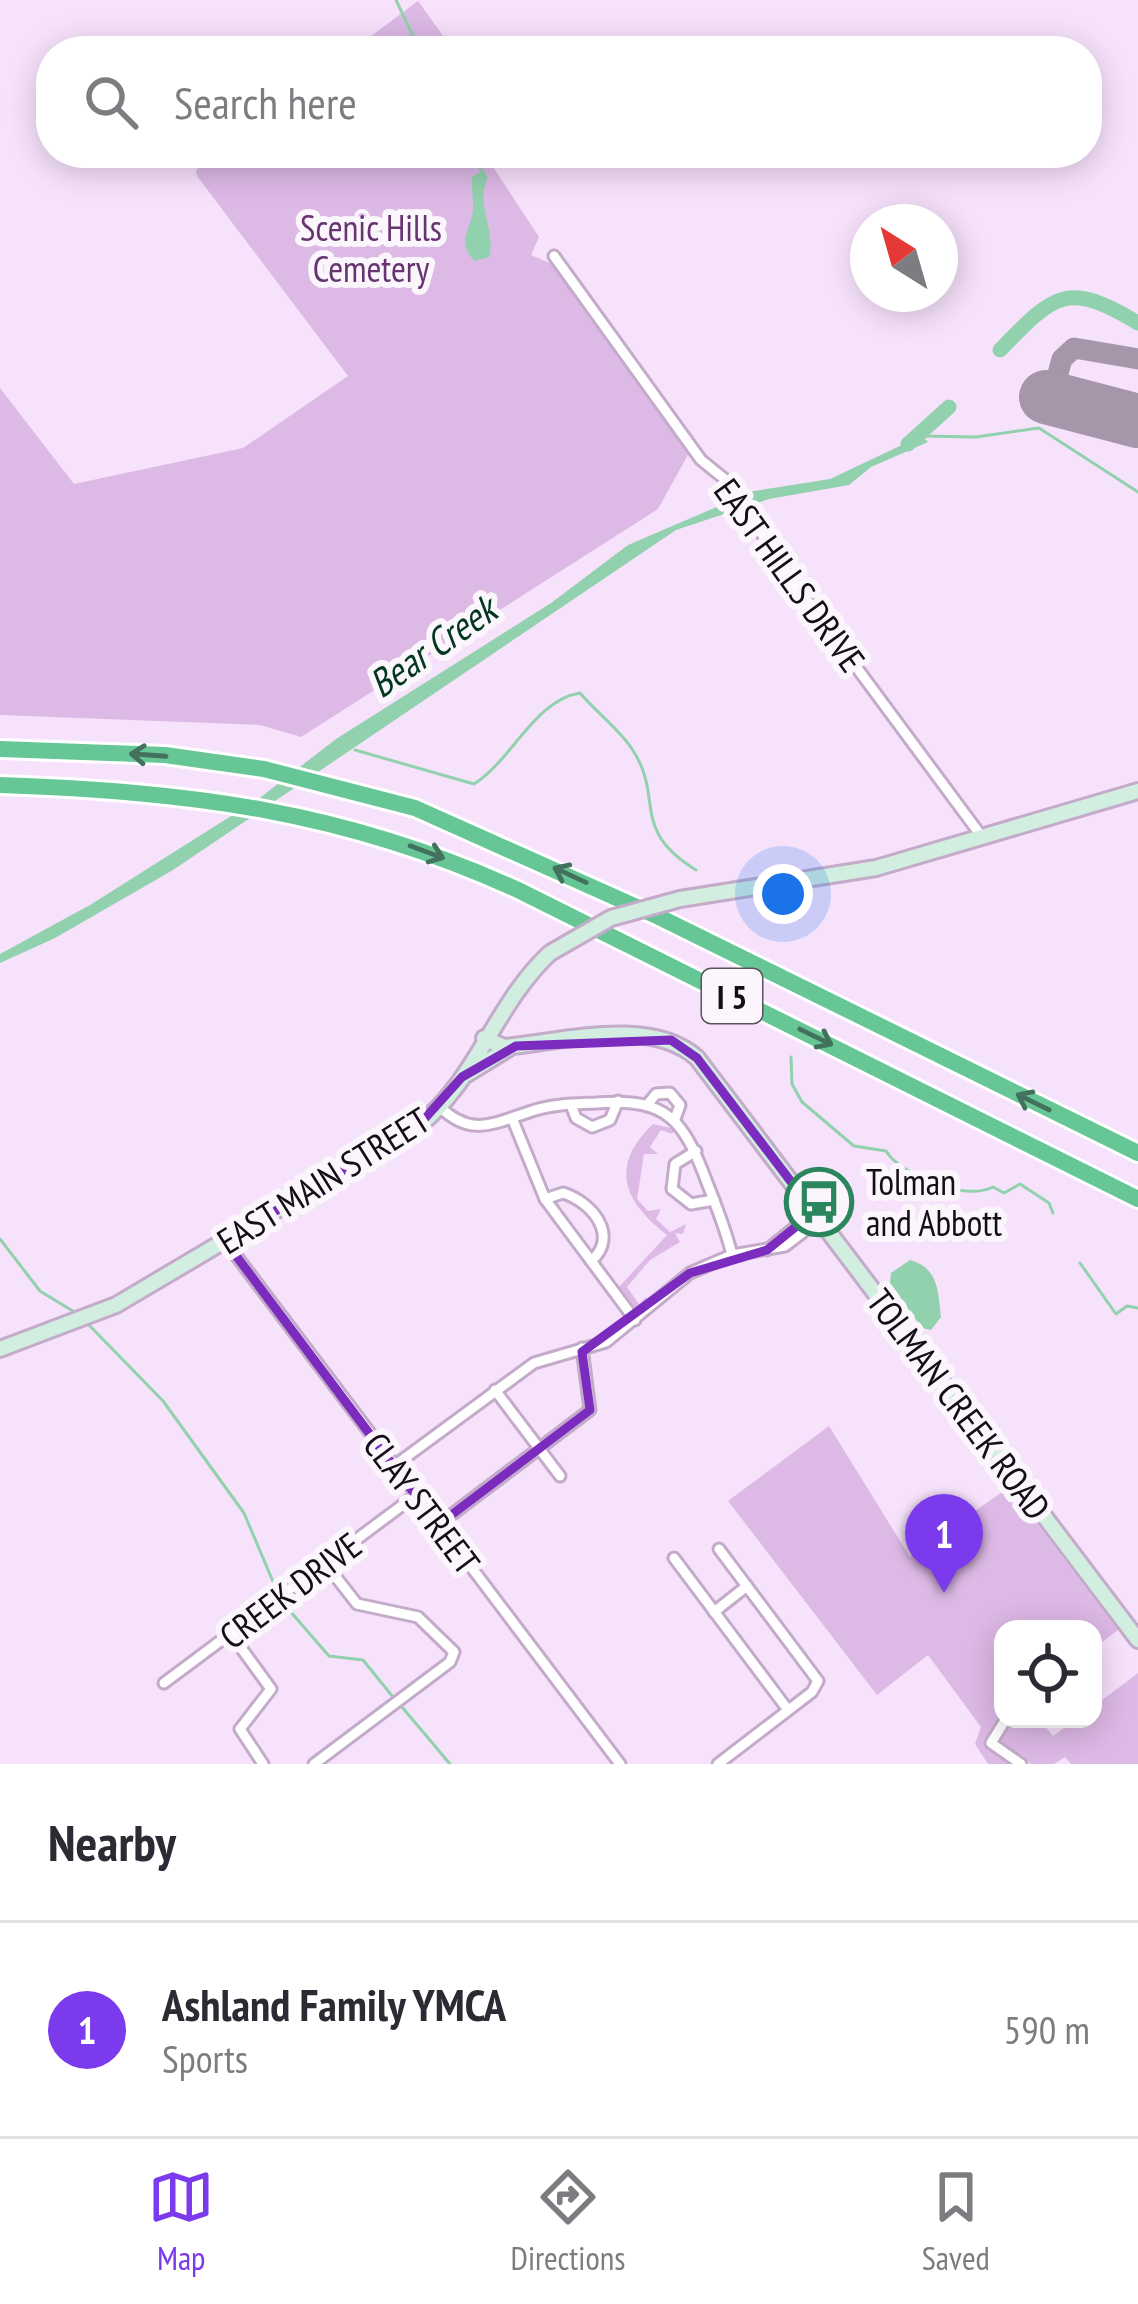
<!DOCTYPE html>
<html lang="en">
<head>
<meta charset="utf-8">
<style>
	body { margin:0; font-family:"PT Sans Narrow",sans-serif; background:#f7f7f7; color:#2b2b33 }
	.controls { position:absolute; right:36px; bottom:36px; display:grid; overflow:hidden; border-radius:24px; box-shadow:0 6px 30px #0003 }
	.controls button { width:108px; height:108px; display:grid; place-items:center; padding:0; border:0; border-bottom:3px solid #e1e1e2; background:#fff; color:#2b2b33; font:60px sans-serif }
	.compass { position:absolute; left:850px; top:204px; width:108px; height:108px; border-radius:50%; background:#fff; box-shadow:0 6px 30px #0003; rotate:323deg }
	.you { position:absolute; left:783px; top:894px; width:42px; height:42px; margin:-30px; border:9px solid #fff; border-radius:50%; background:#1a73e8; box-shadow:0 0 0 18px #1a73e833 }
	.badge { display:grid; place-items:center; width:78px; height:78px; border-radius:50%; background:#7c3aed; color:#fff; font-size:39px; font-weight:700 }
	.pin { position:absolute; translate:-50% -99px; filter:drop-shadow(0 3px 6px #0008) }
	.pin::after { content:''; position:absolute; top:63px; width:42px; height:36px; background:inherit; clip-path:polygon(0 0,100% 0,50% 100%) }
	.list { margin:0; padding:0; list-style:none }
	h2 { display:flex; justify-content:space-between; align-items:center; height:156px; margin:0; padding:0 48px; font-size:51px }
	h2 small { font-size:39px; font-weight:400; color:#7c7c81 }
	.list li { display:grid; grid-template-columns:78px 1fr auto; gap:36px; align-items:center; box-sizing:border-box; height:216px; padding:0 48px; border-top:3px solid #e1e1e2 }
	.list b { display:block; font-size:45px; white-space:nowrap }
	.list p { margin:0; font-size:39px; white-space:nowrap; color:#7c7c81 }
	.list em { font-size:39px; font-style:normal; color:#7c7c81 }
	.icon { flex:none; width:66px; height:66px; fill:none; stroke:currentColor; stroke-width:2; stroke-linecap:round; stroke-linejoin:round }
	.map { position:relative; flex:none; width:1138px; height:1764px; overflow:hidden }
	.search { position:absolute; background:#fff; box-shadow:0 6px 30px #0003; left:36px; right:36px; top:36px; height:132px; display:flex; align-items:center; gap:30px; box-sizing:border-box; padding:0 42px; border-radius:48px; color:#7c7c81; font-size:45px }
	.sheet { height:372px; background:#fff }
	nav { display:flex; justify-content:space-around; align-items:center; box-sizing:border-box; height:168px; border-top:3px solid #e1e1e2; background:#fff; font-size:33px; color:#7c7c81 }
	nav a { display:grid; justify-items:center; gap:6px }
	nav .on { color:#7c3aed }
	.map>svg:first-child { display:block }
	.green { fill:#ddb9e6 }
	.water { fill:#92d1ae }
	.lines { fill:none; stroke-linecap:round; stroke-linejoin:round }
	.stream { stroke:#92d1ae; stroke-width:3 }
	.river { stroke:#92d1ae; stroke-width:15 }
	.taxiway { stroke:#a696aa; stroke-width:21 }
	.runway { stroke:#a696aa; stroke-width:54 }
	.street-casing { stroke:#c3abc9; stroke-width:15 }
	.secondary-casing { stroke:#c3abc9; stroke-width:20 }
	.highway-casing { stroke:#fff; stroke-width:22 }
	.street { stroke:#fff; stroke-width:9 }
	.secondary { stroke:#d1eee0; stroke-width:14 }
	.highway { stroke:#67c696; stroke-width:16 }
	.secondary-bridge-casing { stroke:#c3abc9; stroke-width:20; stroke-linecap:butt }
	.secondary-bridge { stroke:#d1eee0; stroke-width:14 }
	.oneway { stroke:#42725d }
	.marked { fill:none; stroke:#7b2cbf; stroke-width:9; stroke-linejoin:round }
	.labels { text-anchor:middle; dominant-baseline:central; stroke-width:12; stroke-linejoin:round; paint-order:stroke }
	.shield { fill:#fbf6fc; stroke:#59525c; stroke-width:3 }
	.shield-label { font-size:33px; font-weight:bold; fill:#140c17 }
	.park-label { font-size:36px; fill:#653471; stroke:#fbf6fc }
	.street-label { font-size:36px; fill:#140c17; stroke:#fbf6fc }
	.poi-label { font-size:36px; fill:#140c17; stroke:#fbf6fc; text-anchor:start }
	.water-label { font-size:39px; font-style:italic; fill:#013721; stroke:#fbf6fc }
</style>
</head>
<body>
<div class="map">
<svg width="1138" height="1764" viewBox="0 0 1138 1764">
	<rect width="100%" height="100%" fill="#f7e2fc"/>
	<g class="green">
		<path d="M418 1 454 51H351Z"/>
		<path d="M218 153H484L539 237 531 255 552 264 689 453 658 509 301 737 260 725 0 715V388L74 484 243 448 348 376 197 176 196 170Z"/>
		<path d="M653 1124 675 1129 672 1134 661 1130 650 1147 658 1154H644L637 1199 648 1211 661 1209 656 1219 670 1232 686 1224 683 1234 675 1233 680 1242 650 1260 627 1287 639 1304 646 1297 649 1301 636 1308 619 1287 667 1235C626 1203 607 1168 653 1124Z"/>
		<path d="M829 1426 910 1557 1009 1487 1118 1630 1093 1649V1629H1003V1719H1039L1053 1736 1076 1719H1093V1707L1138 1673V1764H1071L1065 1757 1054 1764H1031L1022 1755 1010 1764H988L975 1744 981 1727 928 1655 877 1695 728 1501Z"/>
	</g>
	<g class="water">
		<path d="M484 170 488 178C474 203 497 231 489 257L475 261C456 244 470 231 473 211 474 201 471 188 472 177Z"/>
		<path d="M918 432 928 442 871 467 849 485 769 499 676 530 173 870 55 938 0 963V954L90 905 261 797 336 739 551 603 628 545 754 491 830 479 902 445Z"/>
		<path d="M910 1260C939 1268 938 1292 941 1317L931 1330 922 1328 890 1284 891 1273Z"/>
	</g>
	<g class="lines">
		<g class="stream">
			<path d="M396 0 420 51"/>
			<path d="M472 153 481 171"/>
			<path d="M923 436 976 437 1039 428 1138 492"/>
			<path d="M355 750 474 784C512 760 535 700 580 693 596 712 619 729 632 749 665 798 629 829 696 870"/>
			<path d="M791 1057 792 1084 802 1102 854 1146 886 1151C901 1175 964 1202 993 1187L1004 1193 1020 1184 1049 1203 1053 1213"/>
			<path d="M0 1239 40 1291 76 1313"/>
			<path d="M1080 1263 1116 1314 1127 1306 1138 1308"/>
			<path d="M89 1325 163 1401 244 1513 277 1591"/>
			<path d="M283 1603 329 1656 363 1660 393 1697"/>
			<path d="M402 1707 450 1764"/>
		</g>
		<g class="river">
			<path d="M1000 350C1055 294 1066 280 1138 323"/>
			<path d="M908 444 949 407"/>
		</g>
		<path class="taxiway" d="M1051 399 1062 359 1074 348 1138 359"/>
		<path class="runway" d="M1046 397 1138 421"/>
		<g class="street-casing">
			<g id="street">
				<path d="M554 256 701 460 732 485 783 568 982 837"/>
				<path d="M571 1105 576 1118 592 1127 610 1120 618 1101"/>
				<path d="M647 1105 656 1094 670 1093 680 1105 675 1119"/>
				<path d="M440 1107C472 1138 494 1123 532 1111 552 1104 575 1104 596 1103 669 1097 684 1121 708 1185 717 1208 726 1230 732 1255"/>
				<path d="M512 1118 545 1199 635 1320"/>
				<path d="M696 1151 675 1164 672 1189 691 1204 714 1200"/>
				<path d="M545 1199 563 1193C592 1202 620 1236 591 1261"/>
				<path d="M225 1241 620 1764"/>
				<path d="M767 1250 814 1212"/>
				<path d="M495 1390 560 1476"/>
				<path d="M394 1466 534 1363 606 1342 690 1273 732 1255 785 1246 819 1220"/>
				<path d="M438 1525 590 1410 582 1348"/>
				<path d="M674 1558 788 1710"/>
				<path d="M714 1612 747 1586"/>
				<path d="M231 1634 271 1689 240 1729 263 1764"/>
				<path d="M164 1683 416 1495"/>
				<path d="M1006 1719 991 1743 1021 1764"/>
				<path d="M314 1764 450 1662 454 1652 418 1617 357 1604 325 1563"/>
				<path d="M718 1764 812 1692 818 1681 719 1549"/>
			</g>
		</g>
		<g class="secondary-casing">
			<g id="secondary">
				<path d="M680 899 876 868 1138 791"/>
				<path d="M484 1038 504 1047C561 1042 650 1016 697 1058L1138 1640"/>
				<path d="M467 1074 509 1048"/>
				<path d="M0 1349 116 1305 417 1127C476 1082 495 1004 550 953"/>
			</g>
		</g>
		<g class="highway-casing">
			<g id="highway">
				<path d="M0 749 165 755 264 769 415 808 659 917 1138 1153"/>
				<path d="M0 785C188 791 345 811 518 890L1138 1199"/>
			</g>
		</g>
		<use href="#street" class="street"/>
		<use href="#secondary" class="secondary"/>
		<use href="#highway" class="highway"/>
		<g class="secondary-bridge-casing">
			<path id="secondary-bridge" d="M550 953 611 918 680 899"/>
		</g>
		<use href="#secondary-bridge" class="secondary-bridge"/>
	</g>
	<defs><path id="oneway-shaft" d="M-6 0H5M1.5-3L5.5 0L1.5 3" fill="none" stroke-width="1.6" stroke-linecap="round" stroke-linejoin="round" transform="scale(3)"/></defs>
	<g class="oneway">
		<use href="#oneway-shaft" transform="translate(148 755) rotate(-176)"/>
		<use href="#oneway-shaft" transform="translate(427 852) rotate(20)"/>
		<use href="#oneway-shaft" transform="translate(570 875) rotate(-155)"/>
		<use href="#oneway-shaft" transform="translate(816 1037) rotate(26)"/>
		<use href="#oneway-shaft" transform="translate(1033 1102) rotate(-154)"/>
	</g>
	<path class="marked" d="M671 1040 697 1058 814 1212 767 1250 690 1273 582 1352 590 1410 438 1525 225 1241 417 1127 462 1077 516 1046Z"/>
	<defs>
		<g id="bus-ring" transform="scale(3.45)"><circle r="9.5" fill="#fbf6fc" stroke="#2b865d" stroke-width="1.5"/><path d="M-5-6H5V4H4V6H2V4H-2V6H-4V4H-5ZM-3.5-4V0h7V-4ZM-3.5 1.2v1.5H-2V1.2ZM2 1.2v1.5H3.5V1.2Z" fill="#2b865d"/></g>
	</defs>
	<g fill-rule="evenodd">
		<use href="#bus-ring" x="819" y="1202"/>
	</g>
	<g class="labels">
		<rect class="shield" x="702" y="969" width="60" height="54" rx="9"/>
		<g class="shield-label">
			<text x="732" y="996">I 5</text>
		</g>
		<g class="park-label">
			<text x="371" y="227">Scenic Hills<tspan x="371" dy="41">Cemetery</tspan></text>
		</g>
		<g class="street-label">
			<text transform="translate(790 575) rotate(54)">EAST HILLS DRIVE</text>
			<text transform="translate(323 1180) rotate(-32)">EAST MAIN STREET</text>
			<text transform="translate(959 1404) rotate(53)">TOLMAN CREEK ROAD</text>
			<text transform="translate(422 1503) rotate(53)">CLAY STREET</text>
			<text transform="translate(290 1590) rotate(-37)">CREEK DRIVE</text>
		</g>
		<g class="poi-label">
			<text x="866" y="1181">Tolman<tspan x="866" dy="41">and Abbott</tspan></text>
		</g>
		<g class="water-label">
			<text transform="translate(432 646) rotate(-35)">Bear Creek</text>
		</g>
	</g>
</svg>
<div class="controls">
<button><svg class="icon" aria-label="locate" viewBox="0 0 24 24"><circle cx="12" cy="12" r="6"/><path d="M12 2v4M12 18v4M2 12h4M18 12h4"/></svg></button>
</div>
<svg class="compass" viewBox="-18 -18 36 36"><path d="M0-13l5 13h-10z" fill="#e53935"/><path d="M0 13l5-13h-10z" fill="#7c7c81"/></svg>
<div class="you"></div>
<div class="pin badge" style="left:944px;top:1593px">1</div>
<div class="search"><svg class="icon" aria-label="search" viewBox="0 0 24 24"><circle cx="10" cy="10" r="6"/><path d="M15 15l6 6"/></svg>Search here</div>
</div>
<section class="sheet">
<h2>Nearby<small></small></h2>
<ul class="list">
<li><span class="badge">1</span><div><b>Ashland Family YMCA</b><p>Sports</p></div><em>590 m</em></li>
</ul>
</section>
<nav>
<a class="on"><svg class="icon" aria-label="map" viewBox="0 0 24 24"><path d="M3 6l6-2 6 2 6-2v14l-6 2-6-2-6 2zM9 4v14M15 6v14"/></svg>Map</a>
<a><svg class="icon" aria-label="directions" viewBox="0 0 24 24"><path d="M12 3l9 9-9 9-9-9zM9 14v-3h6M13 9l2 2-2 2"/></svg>Directions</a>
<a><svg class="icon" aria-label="saved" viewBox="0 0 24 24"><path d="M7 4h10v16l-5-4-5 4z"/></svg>Saved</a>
</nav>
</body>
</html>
